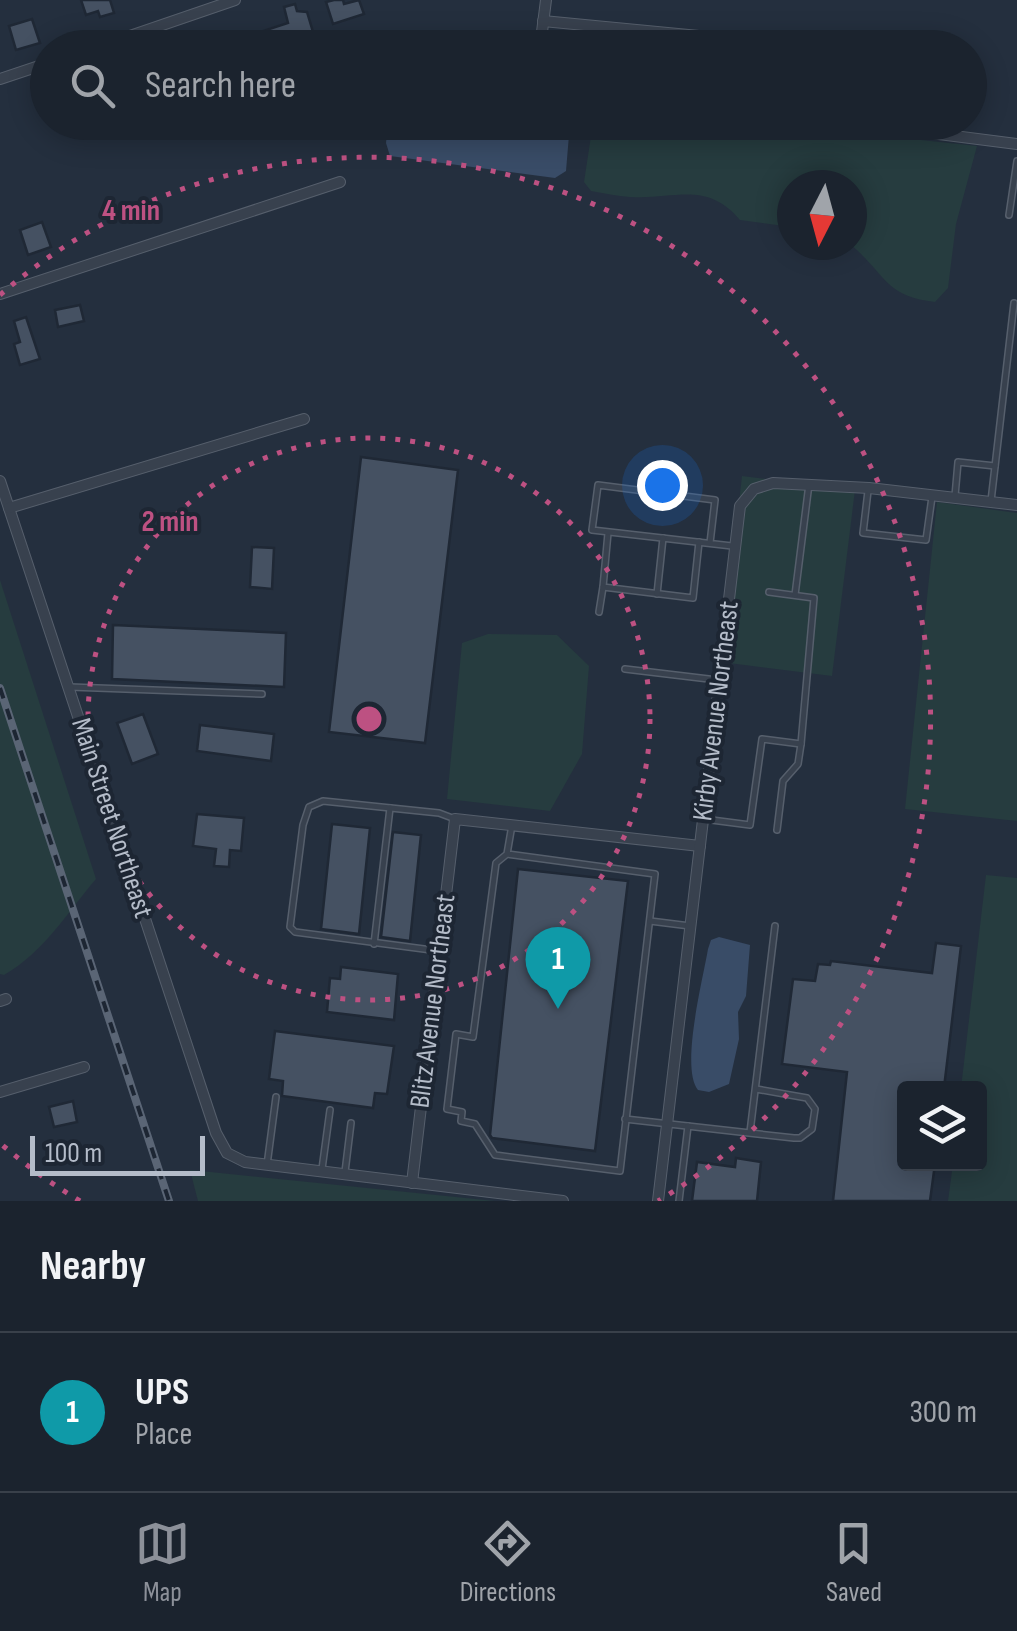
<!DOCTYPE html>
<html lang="en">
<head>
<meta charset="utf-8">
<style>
	body { margin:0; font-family:"Sofia Sans Condensed",sans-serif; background:#282f3a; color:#f1f3f6 }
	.controls { position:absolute; right:30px; bottom:30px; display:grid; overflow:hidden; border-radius:10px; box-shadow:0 5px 25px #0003 }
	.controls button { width:90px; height:90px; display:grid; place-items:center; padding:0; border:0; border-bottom:2px solid #39404a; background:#1b232e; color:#f1f3f6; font:50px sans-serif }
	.compass { position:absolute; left:777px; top:170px; width:90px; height:90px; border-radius:50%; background:#1b232e; box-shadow:0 5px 25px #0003; rotate:186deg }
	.scale { position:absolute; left:30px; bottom:25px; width:175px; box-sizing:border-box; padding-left:10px; border:5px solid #b4bcc9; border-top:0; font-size:28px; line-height:35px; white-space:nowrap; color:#b4bcc9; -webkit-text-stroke:8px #1d2633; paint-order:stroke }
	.you { position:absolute; left:662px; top:485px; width:35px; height:35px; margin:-25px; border:8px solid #fff; border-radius:50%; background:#1a73e8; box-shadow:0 0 0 15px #1a73e833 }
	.badge { display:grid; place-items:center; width:65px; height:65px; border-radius:50%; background:#8c9099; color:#fff; font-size:32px; font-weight:700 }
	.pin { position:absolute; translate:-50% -82px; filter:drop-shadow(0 2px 5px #0008) }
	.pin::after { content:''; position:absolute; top:52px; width:35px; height:30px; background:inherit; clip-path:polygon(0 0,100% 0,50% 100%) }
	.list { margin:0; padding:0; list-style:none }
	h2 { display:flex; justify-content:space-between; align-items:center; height:130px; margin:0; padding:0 40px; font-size:42px }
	h2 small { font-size:32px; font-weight:400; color:#a0a4aa }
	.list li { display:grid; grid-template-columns:65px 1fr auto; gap:30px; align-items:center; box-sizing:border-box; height:160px; padding:0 40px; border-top:2px solid #39404a }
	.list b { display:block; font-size:38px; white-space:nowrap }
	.list p { margin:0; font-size:32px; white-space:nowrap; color:#a0a4aa }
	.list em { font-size:32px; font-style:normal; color:#a0a4aa }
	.icon { flex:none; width:55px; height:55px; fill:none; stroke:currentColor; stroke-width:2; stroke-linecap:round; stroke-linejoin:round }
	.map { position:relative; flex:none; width:1017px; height:1201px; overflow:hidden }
	.search { position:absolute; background:#1b232e; box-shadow:0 5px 25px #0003; left:30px; right:30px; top:30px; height:110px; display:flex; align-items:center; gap:25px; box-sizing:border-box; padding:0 35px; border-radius:55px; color:#a0a4aa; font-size:38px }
	.sheet { height:290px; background:#1b232e }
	nav { display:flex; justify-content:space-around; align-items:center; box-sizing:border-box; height:140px; border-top:2px solid #39404a; background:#1b232e; font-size:28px; color:#a0a4aa }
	nav a { display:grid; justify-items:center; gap:5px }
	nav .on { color:#8c9099 }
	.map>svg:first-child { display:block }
	.green { fill:#263c3f }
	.water { fill:#394c67 }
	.building { fill:#455162; stroke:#1f2835; stroke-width:2.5 }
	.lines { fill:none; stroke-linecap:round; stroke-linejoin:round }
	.lane-casing { stroke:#565f6c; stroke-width:8 }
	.street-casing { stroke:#565f6c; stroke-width:12 }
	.lane { stroke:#38414e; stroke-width:5 }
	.street { stroke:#38414e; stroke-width:10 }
	.rail-casing { stroke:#5a6575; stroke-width:8 }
	.rail { stroke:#1d2633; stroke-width:4; stroke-dasharray:11; stroke-linecap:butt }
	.ring { fill:none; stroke:#bd5182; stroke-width:5; stroke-dasharray:5 10 }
	.labels { text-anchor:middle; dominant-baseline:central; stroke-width:8; stroke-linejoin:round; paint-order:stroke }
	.street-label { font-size:28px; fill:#b4bcc9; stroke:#1d2633 }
	.centre { fill:#bd5182; stroke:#1d2633; stroke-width:5 }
	.ring-label { font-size:30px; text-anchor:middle; font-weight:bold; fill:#bd5182; stroke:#1d2633; stroke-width:8; stroke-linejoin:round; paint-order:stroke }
</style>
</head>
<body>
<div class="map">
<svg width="1017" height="1201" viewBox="0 0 1017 1201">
	<rect width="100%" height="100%" fill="#242f3e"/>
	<g class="green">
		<path d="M731 122 760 128 762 123 977 146 956 224 948 288 935 302C884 296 886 274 851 245L852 185H792V227L740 220C706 180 675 200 630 197 617 196 604 193 591 191L584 182 593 123Z"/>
		<path d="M742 476 855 490 832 676 721 662Z"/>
		<path d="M937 502 1017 513V821L905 809Z"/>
		<path d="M0 580 96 879C66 914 44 952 4 975L0 974Z"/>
		<path d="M488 634 557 635 589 666 582 754 550 811 447 799 462 643Z"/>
		<path d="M986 875 1017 878V1201H948L953 1164H980V1088H961Z"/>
		<path d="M190 1170H191L495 1201H198Z"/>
	</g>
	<g class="water">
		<path d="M388 123H570L566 171 555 178 390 156 386 143Z"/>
		<path d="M719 937 750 945 746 996 738 1012 739 1039 729 1084 709 1092 698 1090C680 1068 703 979 708 949L711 940Z"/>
	</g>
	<g class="building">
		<path d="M81 0H110L114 13 100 17 98 11 86 15Z"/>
		<path d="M334 0H343L344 4 359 0 364 14 333 24 326 2Z"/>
		<path d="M295 4 297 11 307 12 313 32 281 42 283 48H265L260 32 288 23 284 7Z"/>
		<path d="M32 19 40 43 16 50 9 26Z"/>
		<path d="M42 222 51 247 28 255 20 230Z"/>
		<path d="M80 305 84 321 58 327 55 310Z"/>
		<path d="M26 317 40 359 20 365 14 344 20 342 14 321Z"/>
		<path d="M361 457 458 470 425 743 329 732Z"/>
		<path d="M252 547 274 548 272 589 250 587Z"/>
		<path d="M113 625 286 633 284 687 112 679Z"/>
		<path d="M143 714 158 754 132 764 117 723Z"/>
		<path d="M200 725 274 734 271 761 197 751Z"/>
		<path d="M197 814 244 818 241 851 230 850 229 867 214 866 216 849 193 846Z"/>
		<path d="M332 824 370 828 359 934 321 929Z"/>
		<path d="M393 832 421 835 410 941 381 937Z"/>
		<path d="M518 869 628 881 595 1151 492 1138 490 1135Z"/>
		<path d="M936 943 961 946 944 1088H904V1164H935L930 1201H833L847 1072 782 1064 793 979 815 981 818 964 830 965 831 961 932 973Z"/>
		<path d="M341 967 398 974 394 1020 327 1012 330 978 340 979Z"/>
		<path d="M275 1031 394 1046 387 1094 375 1093 373 1108 282 1096 283 1081 269 1079Z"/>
		<path d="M73 1101 77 1122 54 1127 49 1107Z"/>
		<path d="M736 1158 761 1162 757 1201H692L697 1162 735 1167Z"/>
	</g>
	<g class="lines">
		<g class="lane-casing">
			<g id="lane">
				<path d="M1009 215 1017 161"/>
				<path d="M868 491 863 533 926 540 932 497"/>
				<path d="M955 496 958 462 995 466"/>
				<path d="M991 501 1014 303"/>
				<path d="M608 533 603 587 693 598 699 542"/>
				<path d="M710 543 715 500 598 485 592 530 732 546"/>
				<path d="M769 592 814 598 801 744"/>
				<path d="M657 594 663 538"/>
				<path d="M795 595 809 484"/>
				<path d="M599 612 603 587"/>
				<path d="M625 669 717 680"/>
				<path d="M70 687 262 694"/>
				<path d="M704 819 750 825 762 739 801 744 798 764 783 781 777 830"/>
				<path d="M507 854 655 874 620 1171 495 1155 475 1124 461 1121 462 1112 447 1109 456 1034 473 1037 496 863 507 854 512 825"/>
				<path d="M650 921 690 926"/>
				<path d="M374 944 390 808"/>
				<path d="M439 951 295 932 290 927 303 825 309 807 323 801 439 813 455 819"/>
				<path d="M625 1119 794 1138H800L812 1129 815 1109 807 1098 756 1089"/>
				<path d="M750 1132 775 926"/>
				<path d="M267 1165 276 1097"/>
				<path d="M322 1169 330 1110"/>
				<path d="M345 1172 351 1123"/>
				<path d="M679 1201 688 1126"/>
			</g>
		</g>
		<g class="street-casing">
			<g id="street">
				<path d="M543 21 730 39"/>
				<path d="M95 48 235 0"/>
				<path d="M540 48 546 0"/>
				<path d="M0 79 48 63"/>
				<path d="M845 122 1017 144"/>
				<path d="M0 294 340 182"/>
				<path d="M0 481 216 1133 227 1153 245 1162 563 1201"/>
				<path d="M9 508 304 419"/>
				<path d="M0 1001 6 999"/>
				<path d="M0 1092 84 1067"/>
				<path d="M412 1183 455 819 700 846"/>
				<path d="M658 1201 740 506 754 489 773 483 869 488 1017 505"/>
			</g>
		</g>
		<use href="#lane" class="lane"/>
		<use href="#street" class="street"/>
		<g class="rail-casing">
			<path id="rail" d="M0 688 169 1201"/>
		</g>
		<use href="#rail" class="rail"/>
	</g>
	<g class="ring">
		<circle cx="369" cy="719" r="281"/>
		<path d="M80 1201A562 562 0 0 1 0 1143M0 295A562 562 0 1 1 658 1201"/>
	</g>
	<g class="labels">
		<g class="street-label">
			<text transform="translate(716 711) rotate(-83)">Kirby Avenue Northeast</text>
			<text transform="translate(112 818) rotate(72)">Main Street Northeast</text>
			<text transform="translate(433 1001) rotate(-83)">Blitz Avenue Northeast</text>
		</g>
	</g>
	<circle cx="369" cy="719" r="15" class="centre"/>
	<g class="ring-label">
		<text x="131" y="220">4 min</text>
		<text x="170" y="531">2 min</text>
	</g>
</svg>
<div class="controls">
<button><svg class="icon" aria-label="layers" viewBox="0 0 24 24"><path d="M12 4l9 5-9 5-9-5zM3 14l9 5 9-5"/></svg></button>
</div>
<svg class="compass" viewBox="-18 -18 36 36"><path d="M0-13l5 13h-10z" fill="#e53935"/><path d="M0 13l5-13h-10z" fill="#a0a4aa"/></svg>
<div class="scale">100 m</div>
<div class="you"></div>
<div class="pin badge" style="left:558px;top:1009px;background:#0f9aa8">1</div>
<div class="search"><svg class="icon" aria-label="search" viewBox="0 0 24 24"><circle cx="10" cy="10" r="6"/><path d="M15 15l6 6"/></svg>Search here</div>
</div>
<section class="sheet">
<h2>Nearby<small></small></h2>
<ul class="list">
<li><span class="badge" style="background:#0f9aa8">1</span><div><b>UPS</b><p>Place</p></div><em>300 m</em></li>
</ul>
</section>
<nav>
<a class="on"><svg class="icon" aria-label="map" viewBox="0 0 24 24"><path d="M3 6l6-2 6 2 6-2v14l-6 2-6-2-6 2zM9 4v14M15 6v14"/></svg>Map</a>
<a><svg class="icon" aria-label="directions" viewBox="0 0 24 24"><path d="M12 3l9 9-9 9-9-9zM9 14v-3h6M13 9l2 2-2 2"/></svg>Directions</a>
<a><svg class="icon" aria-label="saved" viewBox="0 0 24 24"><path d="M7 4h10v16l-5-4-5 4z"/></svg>Saved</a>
</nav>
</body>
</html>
